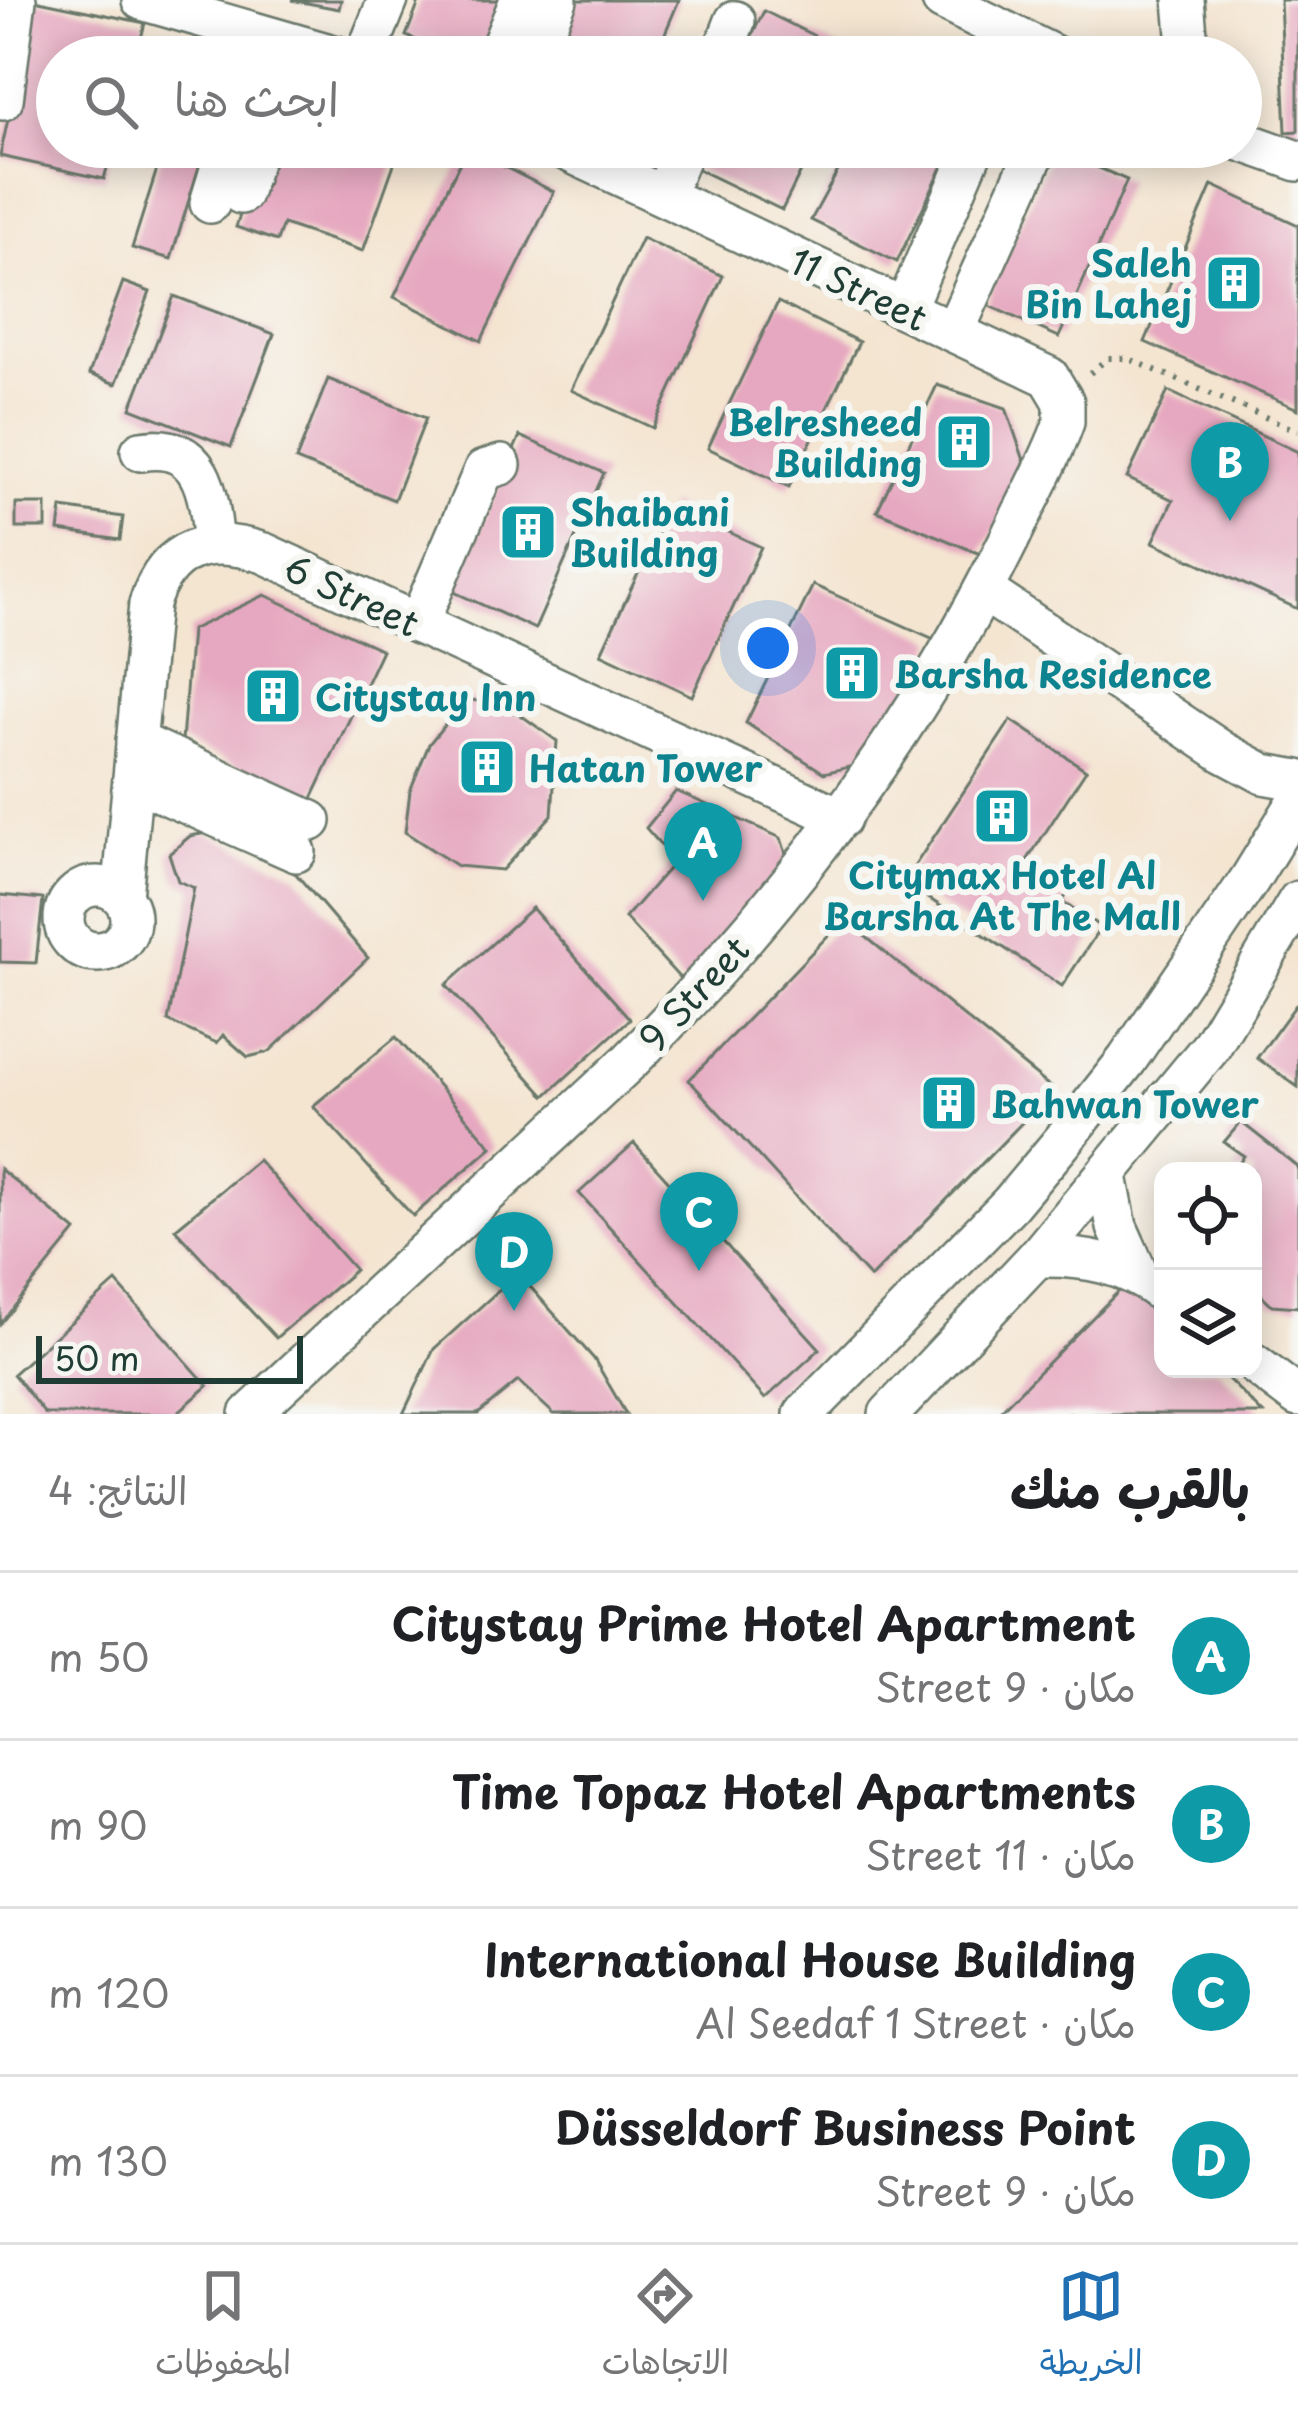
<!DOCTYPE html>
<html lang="ar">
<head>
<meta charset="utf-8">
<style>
	body { margin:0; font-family:"Playpen Sans","Playpen Sans Arabic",sans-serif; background:#f6f6f6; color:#202124; direction:rtl }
	.controls { position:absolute; right:36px; bottom:36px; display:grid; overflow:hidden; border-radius:24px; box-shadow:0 6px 30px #0003 }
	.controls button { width:108px; height:108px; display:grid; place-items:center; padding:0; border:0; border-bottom:3px solid #e0e0e0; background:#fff; color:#202124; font:60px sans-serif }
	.scale { position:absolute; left:36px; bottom:30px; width:267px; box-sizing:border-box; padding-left:12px; border:6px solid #1f3d34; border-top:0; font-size:33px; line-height:42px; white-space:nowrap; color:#1f3d34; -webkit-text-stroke:9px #f6f6f2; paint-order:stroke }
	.you { position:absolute; left:768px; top:648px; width:42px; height:42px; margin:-30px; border:9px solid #fff; border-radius:50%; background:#1a73e8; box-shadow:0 0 0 18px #1a73e833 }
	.badge { display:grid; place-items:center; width:78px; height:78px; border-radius:50%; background:#1f6fb2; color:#fff; font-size:39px; font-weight:700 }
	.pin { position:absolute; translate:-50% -99px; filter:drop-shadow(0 3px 6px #0008) }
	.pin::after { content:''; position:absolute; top:63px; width:42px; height:36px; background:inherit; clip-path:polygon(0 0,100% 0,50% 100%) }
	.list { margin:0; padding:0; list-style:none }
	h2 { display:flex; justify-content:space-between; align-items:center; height:156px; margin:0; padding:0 48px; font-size:51px }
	h2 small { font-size:39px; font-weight:400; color:#757577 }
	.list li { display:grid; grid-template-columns:78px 1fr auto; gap:36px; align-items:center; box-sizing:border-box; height:168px; padding:0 48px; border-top:3px solid #e0e0e0 }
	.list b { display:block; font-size:45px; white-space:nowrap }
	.list p { margin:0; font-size:39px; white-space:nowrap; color:#757577 }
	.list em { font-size:39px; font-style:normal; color:#757577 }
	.icon { flex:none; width:66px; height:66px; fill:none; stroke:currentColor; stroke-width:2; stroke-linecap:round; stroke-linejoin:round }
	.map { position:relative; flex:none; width:1298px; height:1414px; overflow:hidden; direction:ltr }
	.search { position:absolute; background:#fff; box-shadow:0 6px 30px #0003; left:36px; right:36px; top:36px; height:132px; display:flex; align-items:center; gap:30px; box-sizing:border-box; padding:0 42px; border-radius:66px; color:#757577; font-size:45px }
	.sheet { height:828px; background:#fff }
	nav { display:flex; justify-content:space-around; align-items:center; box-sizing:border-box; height:168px; border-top:3px solid #e0e0e0; background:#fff; font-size:33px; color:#757577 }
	nav a { display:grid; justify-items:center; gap:6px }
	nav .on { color:#1f6fb2 }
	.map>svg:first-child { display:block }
	.building { fill:#e6a8c0 }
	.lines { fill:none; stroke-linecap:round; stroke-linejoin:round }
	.minor-casing { stroke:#6a786b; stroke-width:44 }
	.path { stroke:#6a786b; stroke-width:6; stroke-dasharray:3 9; stroke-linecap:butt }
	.minor { stroke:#fff; stroke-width:39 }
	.labels { text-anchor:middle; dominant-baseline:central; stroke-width:12; stroke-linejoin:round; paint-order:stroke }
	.culture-label { font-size:36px; font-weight:bold; fill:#0d838f; stroke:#f6f6f2; text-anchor:start }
	.street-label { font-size:36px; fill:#1f3d34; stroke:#f6f6f2 }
</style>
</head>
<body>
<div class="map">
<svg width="1298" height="1414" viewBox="0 0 1298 1414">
	<rect width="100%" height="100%" fill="#f6f6f2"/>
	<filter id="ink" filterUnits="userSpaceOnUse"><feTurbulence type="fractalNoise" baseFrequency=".00833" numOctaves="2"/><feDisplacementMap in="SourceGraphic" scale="24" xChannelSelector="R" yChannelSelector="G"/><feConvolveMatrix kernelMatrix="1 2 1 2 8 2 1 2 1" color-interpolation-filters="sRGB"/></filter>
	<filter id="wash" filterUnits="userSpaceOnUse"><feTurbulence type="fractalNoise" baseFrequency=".004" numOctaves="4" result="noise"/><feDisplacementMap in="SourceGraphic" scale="48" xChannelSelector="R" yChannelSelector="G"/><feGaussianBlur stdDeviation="2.7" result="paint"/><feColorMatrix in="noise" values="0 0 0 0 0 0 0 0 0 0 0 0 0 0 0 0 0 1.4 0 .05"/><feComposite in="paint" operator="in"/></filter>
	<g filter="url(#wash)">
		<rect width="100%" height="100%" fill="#f4e5d1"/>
		<g id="blocks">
			<g class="building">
				<path d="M34 0 145 23 136 57H57V147H113L104 179 0 156Z"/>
				<path d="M291 0H341L339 9Z"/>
				<path d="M420 0H514L492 57H428L432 46 406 36Z"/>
				<path d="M576 0H679L655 57H552Z"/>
				<path d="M1280 0H1298V131L1286 132Z"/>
				<path d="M764 11 857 57H741Z"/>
				<path d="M164 147H205L171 259 132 248Z"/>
				<path d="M263 147H400L363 251 283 224 277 241 236 227Z"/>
				<path d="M698 147H813L782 210 689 165Z"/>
				<path d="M851 147H952L897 262 811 220Z"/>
				<path d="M467 148 554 192 481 341 394 297Z"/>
				<path d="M1053 148 1127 180 1059 337 985 304Z"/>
				<path d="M1212 185 1298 225V409L1145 342Z"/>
				<path d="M642 238 723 276 653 428 571 390Z"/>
				<path d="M123 282 150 292 116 384 89 374Z"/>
				<path d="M174 296 274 334 231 447 131 408Z"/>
				<path d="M778 302 859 342 789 487 708 448Z"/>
				<path d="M328 379 426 418 394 500 296 460Z"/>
				<path d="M937 385 1006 408 1029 475 980 554 877 511Z"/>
				<path d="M1168 391 1298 452V609L1153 542 1173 500 1127 478Z"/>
				<path d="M520 436 604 473 535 629 452 591Z"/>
				<rect x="16" y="504" width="30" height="24"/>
				<path d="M670 505 761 547 692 696 601 653Z"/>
				<path d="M62 508 123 517 120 540 59 531Z"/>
				<path d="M813 585 936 640 870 762 824 773 746 723Z"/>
				<path d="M265 595 382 650 310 803 182 741 191 630Z"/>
				<path d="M466 698 518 713 557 741 552 815 502 870 457 866 405 832 410 791 429 744Z"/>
				<path d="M1011 720 1086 770 1026 862 1069 891 1062 902 1101 927 1062 986 904 882Z"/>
				<path d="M676 791 781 838 788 860 686 985 625 918 675 861 646 828Z"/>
				<path d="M207 833 296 874 368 958 269 1052 248 1057 223 1035 217 1043 168 1021 194 888 178 881 169 854 190 836Z"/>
				<path d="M0 895 43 899 36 963 0 962Z"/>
				<path d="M532 908 630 1019 545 1096 446 985Z"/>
				<path d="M844 919 1054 1090 870 1278 689 1080Z"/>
				<path d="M1298 1002V1087L1257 1058Z"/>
				<path d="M396 1037 492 1147 413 1216 313 1106Z"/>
				<path d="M1241 1122 1298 1167V1307L1272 1305 1253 1287V1171H1234L1244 1156 1224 1142Z"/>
				<path d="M634 1143 820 1349 765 1399 579 1193Z"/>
				<path d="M258 1160 355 1270 276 1338 175 1229Z"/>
				<path d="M0 1169 76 1231 0 1324Z"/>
				<path d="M518 1273 594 1359 626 1414H554L518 1381 478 1414H403L434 1349Z"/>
				<path d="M1130 1280 1163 1314V1369H1218L1263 1414H997Z"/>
				<path d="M116 1282 208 1386 176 1414H45L13 1374Z"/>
			</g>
		</g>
	</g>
	<g filter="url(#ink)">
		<use href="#blocks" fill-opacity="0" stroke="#6a786b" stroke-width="3"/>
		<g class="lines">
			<g class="minor-casing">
				<g id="minor">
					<path d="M142 0 340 57"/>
					<path d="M942 0 1057 57"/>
					<path d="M1184 0 1189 57"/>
					<path d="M365 57 388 0"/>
					<path d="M497 57 520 0"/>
					<path d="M533 57 557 0"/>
					<path d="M721 57 735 21"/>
					<path d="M3 100 16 0"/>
					<path d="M1241 141 1298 161"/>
					<path d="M241 194 257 147"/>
					<path d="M664 196 684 147"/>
					<path d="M210 203 227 147"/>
					<path d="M905 309 974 147"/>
					<path d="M954 332 1036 150"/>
					<path d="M141 451C205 440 209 497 214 544"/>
					<path d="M984 591 1223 752 1264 774 1298 780"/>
					<path d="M418 624 484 470 501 465"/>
					<path d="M136 741 311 821"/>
					<path d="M133 780 296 852"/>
					<circle cx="97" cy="919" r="33"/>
					<path d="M122 897 149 604C167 545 210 535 264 553L841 818"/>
					<path d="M1107 1176 1117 1227 1138 1274"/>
					<path d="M1037 1257C1085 1256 1125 1263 1163 1293"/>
					<path d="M1253 1363 1298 1397"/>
					<path d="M250 1414 630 1061C783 907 914 734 1010 538 1028 500 1050 462 1064 422V402L1049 377 559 147"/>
					<path d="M804 1414 1010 1204 1062 1142 1127 1060 1250 879 1298 801"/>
					<path d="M889 1414 1037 1257 1210 1048 1298 901"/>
				</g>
			</g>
			<path class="path" d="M1090 373 1108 358H1127L1298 431"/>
			<use href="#minor" class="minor"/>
		</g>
	</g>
	<defs>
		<g id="building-square" transform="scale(3)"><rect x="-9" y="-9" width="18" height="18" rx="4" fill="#0f9aa8" stroke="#f6f6f2"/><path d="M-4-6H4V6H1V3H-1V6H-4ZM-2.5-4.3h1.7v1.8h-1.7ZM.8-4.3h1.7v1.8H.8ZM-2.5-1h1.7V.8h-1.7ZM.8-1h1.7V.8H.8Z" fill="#fff"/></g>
	</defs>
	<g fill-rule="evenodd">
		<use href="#building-square" x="1234" y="283"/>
		<use href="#building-square" x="964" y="442"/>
		<use href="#building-square" x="528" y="532"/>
		<use href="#building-square" x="852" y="673"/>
		<use href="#building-square" x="273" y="696"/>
		<use href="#building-square" x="487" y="767"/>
		<use href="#building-square" x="1002" y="816"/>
		<use href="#building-square" x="949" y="1103"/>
	</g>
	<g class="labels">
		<g class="culture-label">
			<text x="1192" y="262" text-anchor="end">Saleh<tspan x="1192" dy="41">Bin Lahej</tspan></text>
			<text x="922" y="421" text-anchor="end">Belresheed<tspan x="922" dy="41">Building</tspan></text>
			<text x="570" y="511">Shaibani<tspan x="570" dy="41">Building</tspan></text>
			<text x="894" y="673">Barsha Residence</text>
			<text x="315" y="696">Citystay Inn</text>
			<text x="529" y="767">Hatan Tower</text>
			<text x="1002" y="874" text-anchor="middle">Citymax Hotel Al<tspan x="1002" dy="41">Barsha At The Mall</tspan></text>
			<text x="991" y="1103">Bahwan Tower</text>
		</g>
		<g class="street-label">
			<text transform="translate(859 288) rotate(25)">11 Street</text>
			<text transform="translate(352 594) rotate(25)">6 Street</text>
			<text transform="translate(693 993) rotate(-47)">9 Street</text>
		</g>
	</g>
</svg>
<div class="controls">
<button><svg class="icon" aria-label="locate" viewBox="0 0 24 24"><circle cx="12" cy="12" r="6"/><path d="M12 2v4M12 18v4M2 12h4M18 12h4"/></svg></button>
<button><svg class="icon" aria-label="layers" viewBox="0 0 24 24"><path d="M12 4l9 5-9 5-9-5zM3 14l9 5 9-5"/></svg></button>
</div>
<div class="scale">50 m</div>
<div class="you"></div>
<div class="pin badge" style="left:703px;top:901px;background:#0f9aa8">A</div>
<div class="pin badge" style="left:1230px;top:521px;background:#0f9aa8">B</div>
<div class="pin badge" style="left:699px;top:1271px;background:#0f9aa8">C</div>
<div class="pin badge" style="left:514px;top:1311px;background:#0f9aa8">D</div>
<div class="search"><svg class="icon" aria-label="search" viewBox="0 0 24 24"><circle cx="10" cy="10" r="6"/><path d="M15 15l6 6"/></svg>ابحث هنا</div>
</div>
<section class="sheet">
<h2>بالقرب منك<small>النتائج: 4</small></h2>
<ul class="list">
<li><span class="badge" style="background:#0f9aa8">A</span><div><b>Citystay Prime Hotel Apartment</b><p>مكان · 9 Street</p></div><em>50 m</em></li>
<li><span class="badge" style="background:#0f9aa8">B</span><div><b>Time Topaz Hotel Apartments</b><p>مكان · 11 Street</p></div><em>90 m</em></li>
<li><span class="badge" style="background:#0f9aa8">C</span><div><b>International House Building</b><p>مكان · Al Seedaf 1 Street</p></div><em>120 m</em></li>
<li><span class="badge" style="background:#0f9aa8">D</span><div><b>Düsseldorf Business Point</b><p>مكان · 9 Street</p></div><em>130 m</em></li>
</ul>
</section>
<nav>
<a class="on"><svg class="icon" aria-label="map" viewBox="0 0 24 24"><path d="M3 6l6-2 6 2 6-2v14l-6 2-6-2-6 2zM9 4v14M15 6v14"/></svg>الخريطة</a>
<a><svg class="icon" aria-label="directions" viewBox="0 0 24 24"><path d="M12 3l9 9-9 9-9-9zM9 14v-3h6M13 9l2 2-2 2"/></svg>الاتجاهات</a>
<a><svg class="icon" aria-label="saved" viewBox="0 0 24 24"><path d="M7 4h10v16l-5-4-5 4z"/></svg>المحفوظات</a>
</nav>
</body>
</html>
